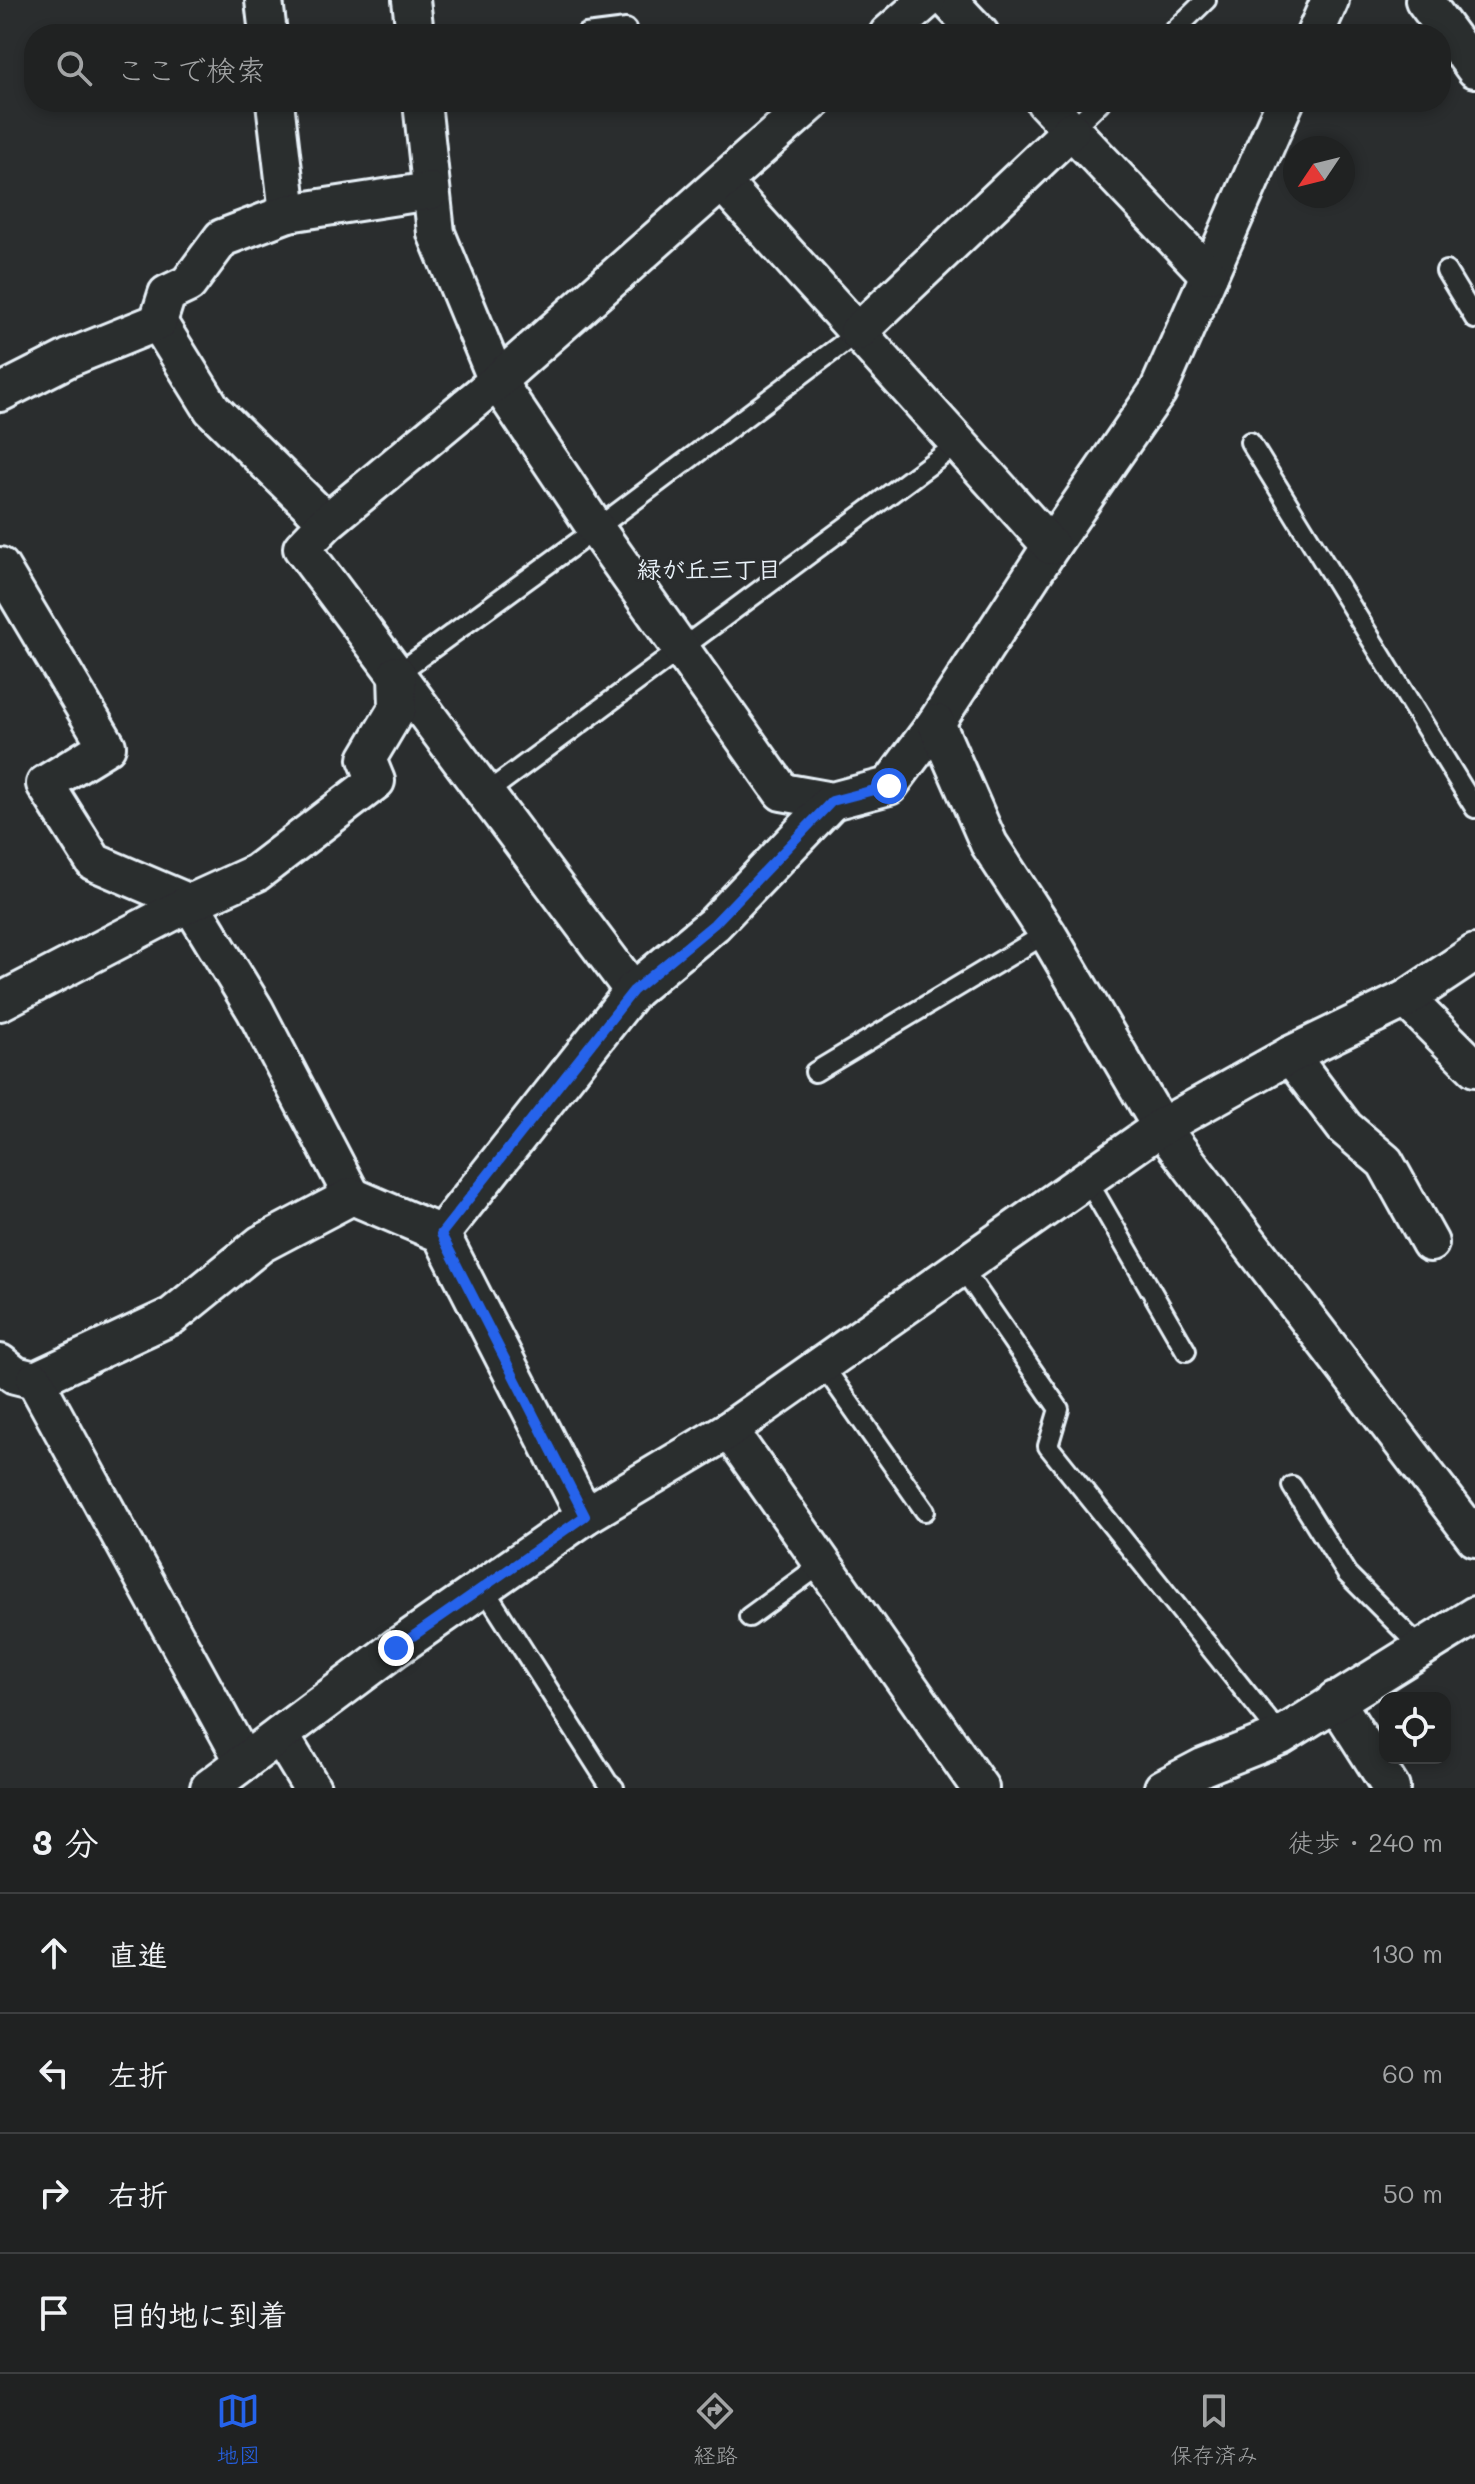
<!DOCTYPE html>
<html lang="ja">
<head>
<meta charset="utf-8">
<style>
	body { margin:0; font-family:Mali,"Klee One",sans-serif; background:#2d2f2f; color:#f1f3f6 }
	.controls { position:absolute; right:24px; bottom:24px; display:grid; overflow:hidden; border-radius:16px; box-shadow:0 4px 12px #0003 }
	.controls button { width:72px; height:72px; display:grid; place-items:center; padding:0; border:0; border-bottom:2px solid #3d3f40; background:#202222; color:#f1f3f6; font:40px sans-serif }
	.compass { position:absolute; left:1283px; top:136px; width:72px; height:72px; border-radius:50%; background:#202222; box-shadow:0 4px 12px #0003; rotate:235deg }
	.stop { position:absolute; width:24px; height:24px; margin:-18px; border:6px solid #2563eb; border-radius:50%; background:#fff }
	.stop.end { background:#2563eb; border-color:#fff; box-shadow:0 2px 8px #0008 }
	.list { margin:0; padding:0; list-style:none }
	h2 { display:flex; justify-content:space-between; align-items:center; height:104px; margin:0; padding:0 32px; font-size:34px }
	h2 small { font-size:26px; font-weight:400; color:#a2a4a5 }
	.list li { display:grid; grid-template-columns:52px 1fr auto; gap:24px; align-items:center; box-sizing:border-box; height:120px; padding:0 32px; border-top:2px solid #3d3f40 }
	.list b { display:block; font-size:30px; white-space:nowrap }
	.list em { font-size:26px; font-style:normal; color:#a2a4a5 }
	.icon { flex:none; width:44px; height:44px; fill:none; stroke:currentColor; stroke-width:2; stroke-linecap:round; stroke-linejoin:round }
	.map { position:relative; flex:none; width:1475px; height:1788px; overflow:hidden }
	.search { position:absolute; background:#202222; box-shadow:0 4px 12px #0003; left:24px; right:24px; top:24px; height:88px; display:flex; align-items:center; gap:20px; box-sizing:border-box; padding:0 28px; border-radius:32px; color:#a2a4a5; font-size:30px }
	.sheet { height:584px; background:#202222 }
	nav { display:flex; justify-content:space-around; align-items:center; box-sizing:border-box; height:112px; border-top:2px solid #3d3f40; background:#202222; font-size:22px; color:#a2a4a5 }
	nav a { display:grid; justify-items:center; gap:4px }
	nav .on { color:#2563eb }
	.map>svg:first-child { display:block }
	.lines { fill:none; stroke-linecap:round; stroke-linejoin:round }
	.service-casing { stroke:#e8f1f8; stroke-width:24 }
	.minor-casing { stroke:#e8f1f8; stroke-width:42 }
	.service { stroke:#2a2d2e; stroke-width:18 }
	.minor { stroke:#2a2d2e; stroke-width:36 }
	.route { stroke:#2563eb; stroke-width:10 }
	.labels { text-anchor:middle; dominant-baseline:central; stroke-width:6; stroke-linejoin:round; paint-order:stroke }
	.neighbourhood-label { font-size:24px; font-weight:bold; fill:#e8f1f8; stroke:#2a2d2e }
</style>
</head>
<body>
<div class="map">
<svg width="1475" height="1788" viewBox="0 0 1475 1788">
	<rect width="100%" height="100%" fill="#2a2d2e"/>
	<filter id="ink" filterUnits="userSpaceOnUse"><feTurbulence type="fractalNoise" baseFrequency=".0125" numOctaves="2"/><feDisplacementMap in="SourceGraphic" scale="16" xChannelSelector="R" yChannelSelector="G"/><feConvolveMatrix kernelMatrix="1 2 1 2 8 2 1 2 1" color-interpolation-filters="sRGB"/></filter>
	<g filter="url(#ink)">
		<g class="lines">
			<g class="service-casing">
				<g id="service">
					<path d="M586 34 626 29"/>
					<path d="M1171 34 1206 0"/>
					<path d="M1071 130 1100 102"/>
					<path d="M1446 271 1475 319"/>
					<path d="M1250 442 1475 808"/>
					<path d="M397 674 596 529 858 332"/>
					<path d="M485 794 959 443"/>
					<path d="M815 1072 1047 933"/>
					<path d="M1086 1178 1186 1351"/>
					<path d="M960 1265 1059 1409 1048 1446 1281 1736"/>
					<path d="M822 1364 925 1511"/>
					<path d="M1292 1486 1347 1574 1421 1648"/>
					<path d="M483 1587 608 1783 614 1788"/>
					<path d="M749 1617 823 1563"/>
				</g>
			</g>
			<g class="minor-casing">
				<g id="minor">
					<path d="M264 0 268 34"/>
					<path d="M411 0 415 34"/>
					<path d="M948 0 980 34"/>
					<path d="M1424 0 1475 69"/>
					<path d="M888 34 927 0"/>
					<path d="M1315 34 1330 0"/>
					<path d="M275 102 288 213"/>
					<path d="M422 102 436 233 497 381 596 529 782 792 832 801 889 786 936 723 1051 546 1158 391 1285 102"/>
					<path d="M1045 102 1209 275"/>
					<path d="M722 182 1051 546"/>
					<path d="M158 322 212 409 327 522"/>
					<path d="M858 332 1071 130"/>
					<path d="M0 393 69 358 158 322 167 294 188 284 222 238 288 213 430 191"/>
					<path d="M0 566 107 746 45 784 94 862 190 903 255 1010 352 1196"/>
					<path d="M936 723 989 844 1047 933 1161 1127 1475 1538"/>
					<path d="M633 991 302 548 327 522 497 381 812 102"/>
					<path d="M1406 999 1475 1068"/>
					<path d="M0 1002 190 903 256 873 376 781 367 759 398 707 397 674"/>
					<path d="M1290 1055 1345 1128 1385 1162 1430 1243"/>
					<path d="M441 1234 633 991 714 924 832 801"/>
					<path d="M0 1363 15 1375 35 1380 172 1316 261 1244 352 1196 441 1234 585 1516"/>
					<path d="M35 1380 244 1762"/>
					<path d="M729 1430 980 1788"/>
					<path d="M1335 1700 1391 1788"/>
					<path d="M280 1735 312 1788"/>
					<path d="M209 1788 396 1648 585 1516 729 1430 1161 1127 1290 1055 1406 999 1475 953"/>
					<path d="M1163 1788 1203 1767 1281 1736 1475 1615"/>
				</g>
			</g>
			<use href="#service" class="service"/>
			<use href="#minor" class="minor"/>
		</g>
	</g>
	<g class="lines" filter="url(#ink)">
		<path class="route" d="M396 1648 585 1516 441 1234 633 991 714 924 832 801 889 786"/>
	</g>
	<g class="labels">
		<g class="neighbourhood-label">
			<text x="709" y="568">緑が丘三丁目</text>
		</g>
	</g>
</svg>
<div class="controls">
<button><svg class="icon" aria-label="locate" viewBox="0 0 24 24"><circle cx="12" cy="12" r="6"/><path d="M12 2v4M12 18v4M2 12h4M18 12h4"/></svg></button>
</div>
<svg class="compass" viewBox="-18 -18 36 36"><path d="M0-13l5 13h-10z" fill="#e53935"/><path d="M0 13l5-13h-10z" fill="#a2a4a5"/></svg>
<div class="stop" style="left:889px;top:786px"></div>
<div class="stop end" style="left:396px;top:1648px"></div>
<div class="search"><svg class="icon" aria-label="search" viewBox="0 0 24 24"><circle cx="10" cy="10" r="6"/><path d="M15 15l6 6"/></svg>ここで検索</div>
</div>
<section class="sheet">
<h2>3 分<small>徒歩 · 240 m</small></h2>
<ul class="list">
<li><svg class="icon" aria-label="ahead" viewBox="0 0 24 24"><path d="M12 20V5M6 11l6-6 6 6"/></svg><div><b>直進</b></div><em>130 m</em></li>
<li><svg class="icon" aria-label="left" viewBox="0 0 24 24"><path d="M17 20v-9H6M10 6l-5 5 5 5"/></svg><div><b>左折</b></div><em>60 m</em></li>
<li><svg class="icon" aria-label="right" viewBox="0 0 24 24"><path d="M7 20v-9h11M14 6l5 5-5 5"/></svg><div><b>右折</b></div><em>50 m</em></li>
<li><svg class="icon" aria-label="arrive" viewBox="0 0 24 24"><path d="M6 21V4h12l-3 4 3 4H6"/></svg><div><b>目的地に到着</b></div></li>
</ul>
</section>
<nav>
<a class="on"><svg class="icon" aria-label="map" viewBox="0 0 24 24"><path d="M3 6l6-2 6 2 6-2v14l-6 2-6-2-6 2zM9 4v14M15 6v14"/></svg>地図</a>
<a><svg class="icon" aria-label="directions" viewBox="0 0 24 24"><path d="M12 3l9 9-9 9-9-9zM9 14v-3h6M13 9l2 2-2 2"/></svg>経路</a>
<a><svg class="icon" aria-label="saved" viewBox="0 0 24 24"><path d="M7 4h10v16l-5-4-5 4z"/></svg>保存済み</a>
</nav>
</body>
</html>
